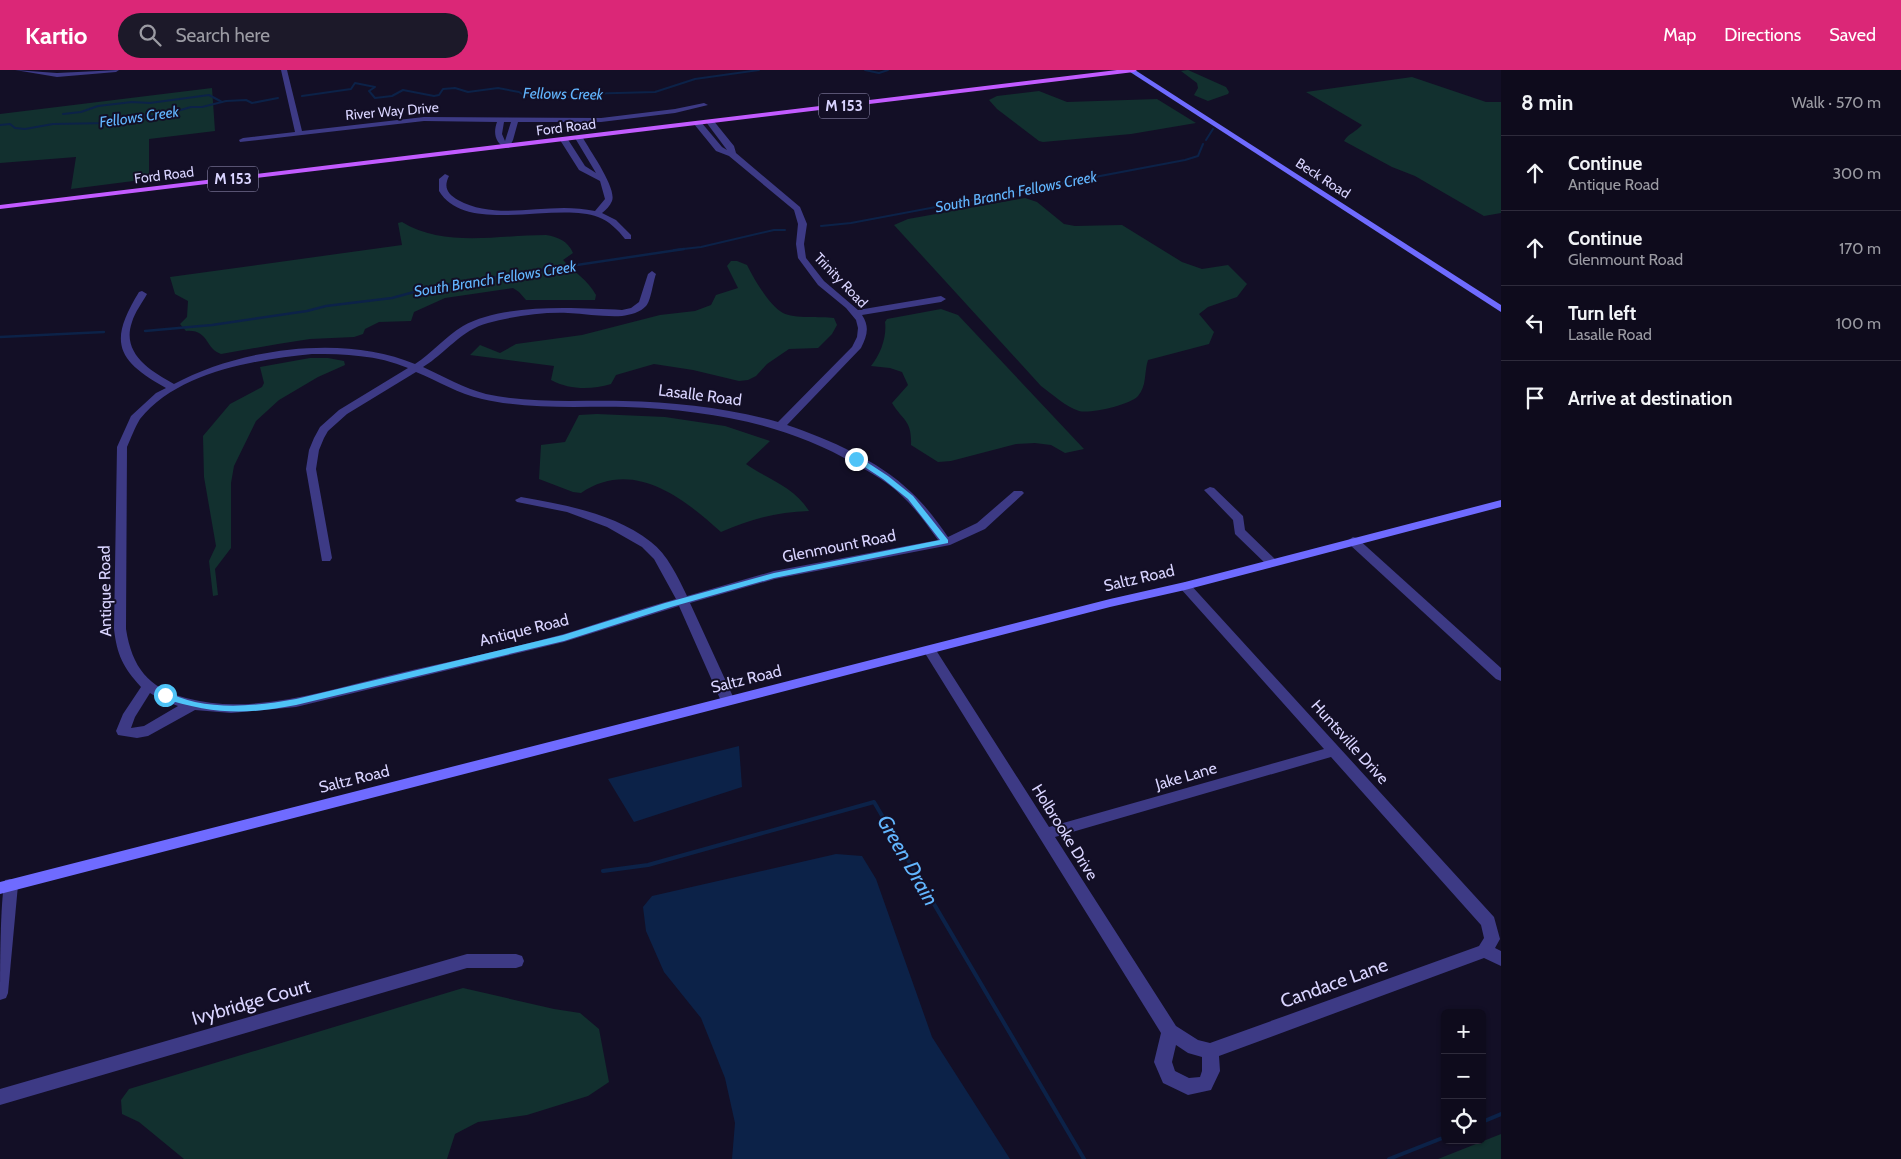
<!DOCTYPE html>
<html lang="en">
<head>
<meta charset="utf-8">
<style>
	body { margin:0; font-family:Cabin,sans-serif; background:#1c1929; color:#f1f3f6 }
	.controls { position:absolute; right:15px; bottom:15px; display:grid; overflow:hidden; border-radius:8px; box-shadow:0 1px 4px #0004 }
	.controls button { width:45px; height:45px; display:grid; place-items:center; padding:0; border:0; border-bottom:1px solid #2e2b3b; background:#0e0b1c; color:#f1f3f6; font:25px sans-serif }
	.stop { position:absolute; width:15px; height:15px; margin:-11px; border:4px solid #4fc3f7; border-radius:50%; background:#fff }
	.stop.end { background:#4fc3f7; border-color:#fff; box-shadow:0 1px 5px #0008 }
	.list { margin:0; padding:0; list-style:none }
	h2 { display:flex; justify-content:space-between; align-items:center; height:65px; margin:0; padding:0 20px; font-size:21px }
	h2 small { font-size:16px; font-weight:400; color:#9b9ba3 }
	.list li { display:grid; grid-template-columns:32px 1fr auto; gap:15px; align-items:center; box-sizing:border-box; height:75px; padding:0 20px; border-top:1px solid #2e2b3b }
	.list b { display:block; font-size:19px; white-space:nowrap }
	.list p { margin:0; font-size:16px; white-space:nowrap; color:#9b9ba3 }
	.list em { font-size:16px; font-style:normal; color:#9b9ba3 }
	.icon { flex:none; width:28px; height:28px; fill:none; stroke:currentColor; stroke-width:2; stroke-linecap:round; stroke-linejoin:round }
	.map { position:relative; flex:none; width:1501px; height:1089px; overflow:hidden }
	header { display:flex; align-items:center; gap:30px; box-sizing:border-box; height:70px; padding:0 25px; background:#db2777; color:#fff }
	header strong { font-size:24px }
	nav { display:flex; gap:28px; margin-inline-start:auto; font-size:18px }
	.search { width:350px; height:45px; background:#1c1929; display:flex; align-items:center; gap:12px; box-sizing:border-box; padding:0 18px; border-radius:28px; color:#9b9ba3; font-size:19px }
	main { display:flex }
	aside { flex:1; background:#0e0b1c }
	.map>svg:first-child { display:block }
	.green { fill:#12302f }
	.water { fill:#0c2248 }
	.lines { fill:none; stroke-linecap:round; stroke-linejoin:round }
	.stream-far2 { stroke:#0c2248; stroke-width:2 }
	.stream-far1 { stroke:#0c2248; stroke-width:2.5 }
	.stream { stroke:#0c2248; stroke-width:4 }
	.street { fill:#3d3a85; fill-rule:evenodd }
	.secondary { fill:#6f6bff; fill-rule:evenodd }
	.primary { fill:#c25bff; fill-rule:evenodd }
	.route { fill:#4fc3f7 }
	.labels { text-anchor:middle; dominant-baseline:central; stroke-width:4; stroke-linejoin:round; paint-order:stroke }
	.far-street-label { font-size:14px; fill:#d9d4ff; stroke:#130f26 }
	.far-water-label { font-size:15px; font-style:italic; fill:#62b6ff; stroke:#130f26 }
	.shield { fill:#130f26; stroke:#9e99be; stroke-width:1 }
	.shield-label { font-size:15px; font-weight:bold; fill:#d9d4ff }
	.street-label { font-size:16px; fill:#d9d4ff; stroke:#130f26 }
	.near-street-label { font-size:19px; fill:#d9d4ff; stroke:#130f26 }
	.near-water-label { font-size:21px; font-style:italic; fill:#62b6ff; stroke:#130f26 }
</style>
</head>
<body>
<header>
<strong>Kartio</strong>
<div class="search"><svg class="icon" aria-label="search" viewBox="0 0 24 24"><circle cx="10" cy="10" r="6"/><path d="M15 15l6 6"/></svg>Search here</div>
<nav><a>Map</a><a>Directions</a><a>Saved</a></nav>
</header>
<main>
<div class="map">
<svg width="1501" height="1089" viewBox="0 0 1501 1089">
	<rect width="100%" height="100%" fill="#130f26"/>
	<g class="green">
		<path d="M1188 0 1226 17 1229 22 1228 24 1208 31 1196 26 1194 25 1198 18 1197 13 1181 1Z"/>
		<path d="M1412 7 1486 32H1501V143L1484 146 1415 106 1392 97 1344 71C1349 63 1356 62 1362 55L1306 22Z"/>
		<path d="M212 18 215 61 149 69V109L71 119 76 87 0 93V44Z"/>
		<path d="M1039 21 1067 32 1157 29 1196 53 1131 64 1043 72 1039 71 997 39 989 30 997 26Z"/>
		<path d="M1025 128 1037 132 1064 154 1075 156 1122 155 1182 192 1202 199 1228 195 1247 214 1237 227 1208 237 1199 244 1214 262 1209 274 1148 290C1144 302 1147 316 1138 326 1130 335 1090 344 1079 341 1066 337 1052 324 1041 316L894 155 908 149Z"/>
		<path d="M402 152C444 178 499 165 546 165 558 167 568 171 573 183L563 190C574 202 588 210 596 225L595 230H526L519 222 513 218 445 228 414 242 411 251 379 252 365 259 363 264 354 267 310 269 278 274 221 284C205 279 209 259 186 261L180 254 187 247 188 231 175 224 170 207 402 175 398 153Z"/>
		<path d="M731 191H737L747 195C754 209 769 235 783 243 794 249 821 246 834 248L837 255 832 264 818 278 789 279 767 294 756 306 748 310 739 311 693 300 654 294 616 305 611 314C591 320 570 320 551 310L554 296 470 285 480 275 500 283 516 274 582 265 660 245 695 241 711 235 716 225 738 218 727 196Z"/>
		<path d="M941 239 958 245 1084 379 1065 383 1051 375 1035 373 1016 374 951 391 938 392 911 375C912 350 903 351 892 333L908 315 902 302 890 298 871 296C881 284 887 266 885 252L887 249Z"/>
		<path d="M310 288H328L344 291 345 295 318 307 279 330 256 351 234 396 231 413V478L215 499 218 525 213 526 209 491 216 476 204 407 203 366 230 334 262 317 264 313 260 297Z"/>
		<path d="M597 344 665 347 725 356 770 371 746 394C767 409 795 417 809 441 777 442 750 449 721 462 682 427 633 388 581 423L573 422 539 409 541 375 565 372 579 345Z"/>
		<path d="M463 918 554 939 580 943 599 959 609 1012 588 1026 527 1045 478 1052 455 1064 447 1089H184L139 1052 122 1044 121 1030 129 1019Z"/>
		<path d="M1501 1064V1089H1438Z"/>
	</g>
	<g class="water">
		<path d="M739 676 742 717 634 752 608 709Z"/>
		<path d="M836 784 862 786 876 809 932 967 1010 1089H732L735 1053 725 1008 701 948 664 902 646 861 643 837 652 826Z"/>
	</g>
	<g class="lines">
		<g class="stream-far2">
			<path d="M865 0 879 3 888 0"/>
			<path d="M302 26 351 19 355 13 375 17 369 21 375 28 392 26 403 20 434 26 439 25 443 19 455 18 468 22 498 18 519 22 525 26 544 24 570 27 580 24 655 22 695 9 759 0"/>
			<path d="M63 44 81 42 98 36 132 32 150 33 209 25 222 32"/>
			<path d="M0 55 10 54 15 58 25 59 53 54 109 53 140 46H160L191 37H202L226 31 246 30 252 33 278 28"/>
			<path d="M1206 70 1213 59"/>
			<path d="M821 156 851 153 1185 90 1198 86 1203 74"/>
			<path d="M674 180 701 177 774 160H785"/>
		</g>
		<g class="stream-far1">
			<path d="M145 261 212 255 307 241 326 236 392 228 436 216 684 179"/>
			<path d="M0 267 104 262"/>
		</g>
		<g class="stream">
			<path d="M603 801 648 795 874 732 1084 1089"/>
			<path d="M1482 1052 1501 1044"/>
			<path d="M1389 1089 1445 1067"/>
		</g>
		<g class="street">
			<path d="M15 0 57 3 119 0 116 2 57 7Z"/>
			<path d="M281 0H287L302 61 424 47 601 48 675 39 704 33 708 35 675 43 601 52H518L513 70 509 78H506C495 73 493 63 497 52L424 51 240 72 239 70 243 68 295 62ZM504 52H511L505 71 502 64Z"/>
			<path d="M707 50H713L734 76 736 83 800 137 807 154 804 174 806 188 824 211 858 240 941 226 946 229 941 232 862 245C870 257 867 266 861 278L787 355C830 370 878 390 911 422 925 435 937 451 948 467L977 453 1014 421H1022L1024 423 1022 425 985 459 950 475 775 509 690 533 735 631 733 634H723L721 631 679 536 564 572 296 637 231 643 195 640 148 666 137 668 118 665 116 661 123 644 141 617C123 597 117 585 114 559L117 377 131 346 156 323 166 318C115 290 109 271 139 222L142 221 147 224C142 233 135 242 132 252 121 283 150 301 174 314 240 278 345 264 415 294 432 283 445 267 463 256 505 233 575 238 622 240L631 238 639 232 648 204 652 201 656 204C653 212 651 231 646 236 641 242 630 245 622 246 604 247 586 244 568 243 542 242 514 246 488 253 461 260 446 283 423 297 444 307 464 318 486 324 531 334 578 330 623 331 676 332 727 338 778 352L852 277 857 267 858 258 856 250 846 238 818 215 798 188 796 174 798 154 794 140 729 86 716 81 694 54 701 52 722 77 727 80 706 52ZM312 284C345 284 377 285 408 298L339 340 320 357 314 368 309 380 306 399 322 491H330L332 488 316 399 319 380 324 368 328 361 347 344 416 302C438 311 459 324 482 329 530 340 578 336 626 337 707 340 785 353 855 394 872 403 889 413 902 426 916 439 927 455 938 470L774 501 687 526C678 507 667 484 651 472 614 443 565 435 521 427L515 430 517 432 567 442 607 457 642 477 654 489 676 529C638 539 601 553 564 564 506 580 446 592 387 606 324 621 251 646 186 628 148 618 132 597 126 559L127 377C131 368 135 357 140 349 179 301 255 290 312 284ZM150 623 160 629 178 636 144 656 131 658 135 647Z"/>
			<path d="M576 66 583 68C590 81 617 118 612 131 610 136 606 140 602 143L616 150 631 165V169H625C618 160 609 151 598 147 556 131 466 166 439 121V109L445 104 449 106C443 118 448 124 458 130 491 148 529 138 564 138 574 138 585 139 595 141L605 129 600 111 579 100 560 70 567 68 585 96 596 103 575 68Z"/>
			<path d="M1210 417 1214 418 1243 446 1245 460 1276 490 1278 493 1276 496H1268L1235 464 1233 450 1204 420Z"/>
			<path d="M1353 467 1357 468 1501 598V611L1496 609 1349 474 1347 471Z"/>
			<path d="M1185 512 1189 513 1494 847 1500 869 1495 878 1501 881V896L1484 888 1219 986 1220 1001 1211 1020 1188 1025 1163 1013 1154 992 1161 963 923 580 924 577H934L1049 757 1324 679 1181 519 1179 516ZM1331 687 1481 855 1484 868 1479 876 1210 973 1198 970 1176 956 1055 767ZM1176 975 1188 983 1202 987V1001L1200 1007 1189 1008 1175 1001 1172 992Z"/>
			<path d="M10 809 15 810 18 815 8 923 6 928 0 930C0 905 0 829 5 810Z"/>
			<path d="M467 884H516L522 886 524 891 522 896 516 898H467L0 1035V1019Z"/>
		</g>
		<g class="secondary">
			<path d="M1127 0H1135L1501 235V242Z"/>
			<path d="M1501 430V437L1185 520 1110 537 0 824V812L1110 529 1185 512Z"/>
		</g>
		<path class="primary" d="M1117 0H1137L1134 2 0 139V135Z"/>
	</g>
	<path class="route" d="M854 387H859L888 406 913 426 948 470V473L774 508 671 537 564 571 296 635C245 645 212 644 162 628L160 625 165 622C175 625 185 630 195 632 229 639 262 635 296 629L563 565 665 533 774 503 940 470 908 429 883 409 854 390Z"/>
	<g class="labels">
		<g class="far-street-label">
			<text transform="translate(392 41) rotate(-5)">River Way Drive</text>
			<text transform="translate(566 57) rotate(-7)">Ford Road</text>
			<text transform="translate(164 105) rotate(-7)">Ford Road</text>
			<text transform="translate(1323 108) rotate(33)">Beck Road</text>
			<text transform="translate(841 210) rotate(46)">Trinity Road</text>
		</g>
		<g class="far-water-label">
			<text transform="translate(563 24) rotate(1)">Fellows Creek</text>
			<text transform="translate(139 47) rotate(-8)">Fellows Creek</text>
			<text transform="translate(1016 122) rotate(-11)">South Branch Fellows Creek</text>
			<text transform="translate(495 209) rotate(-9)">South Branch Fellows Creek</text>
		</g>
		<g class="shield">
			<rect x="819" y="23.5" width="50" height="25" rx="4"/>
			<rect x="208" y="96.5" width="50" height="25" rx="4"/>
		</g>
		<g class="shield-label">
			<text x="844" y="36">M 153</text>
			<text x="233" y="109">M 153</text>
		</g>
		<g class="street-label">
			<text transform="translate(700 325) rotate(7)">Lasalle Road</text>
			<text transform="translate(839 476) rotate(-11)">Glenmount Road</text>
			<text transform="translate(1139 508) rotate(-13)">Saltz Road</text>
			<text transform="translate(105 521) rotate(-91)">Antique Road</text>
			<text transform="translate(524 560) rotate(-14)">Antique Road</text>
			<text transform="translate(746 609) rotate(-14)">Saltz Road</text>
			<text transform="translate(1350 672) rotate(48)">Huntsville Drive</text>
			<text transform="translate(1186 706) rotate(-16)">Jake Lane</text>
			<text transform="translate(354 709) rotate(-14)">Saltz Road</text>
			<text transform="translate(1065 762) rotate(58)">Holbrooke Drive</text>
		</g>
		<g class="near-street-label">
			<text transform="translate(1334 913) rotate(-20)">Candace Lane</text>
			<text transform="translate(251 932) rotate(-16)">Ivybridge Court</text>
		</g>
		<g class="near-water-label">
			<text transform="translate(908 790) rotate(60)">Green Drain</text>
		</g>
	</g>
</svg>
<div class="controls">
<button>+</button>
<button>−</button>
<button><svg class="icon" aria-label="locate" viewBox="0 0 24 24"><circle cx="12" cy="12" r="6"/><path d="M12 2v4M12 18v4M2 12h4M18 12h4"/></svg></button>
</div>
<div class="stop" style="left:165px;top:625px"></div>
<div class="stop end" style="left:856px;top:389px"></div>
</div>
<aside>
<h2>8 min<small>Walk · 570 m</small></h2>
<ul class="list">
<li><svg class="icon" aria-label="ahead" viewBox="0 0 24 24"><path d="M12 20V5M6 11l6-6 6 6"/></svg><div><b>Continue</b><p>Antique Road</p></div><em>300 m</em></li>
<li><svg class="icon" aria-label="ahead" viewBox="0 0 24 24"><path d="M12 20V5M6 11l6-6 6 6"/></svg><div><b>Continue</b><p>Glenmount Road</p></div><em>170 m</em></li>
<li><svg class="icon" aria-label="left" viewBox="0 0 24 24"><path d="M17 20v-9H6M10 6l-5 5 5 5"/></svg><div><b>Turn left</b><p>Lasalle Road</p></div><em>100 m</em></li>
<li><svg class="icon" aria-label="arrive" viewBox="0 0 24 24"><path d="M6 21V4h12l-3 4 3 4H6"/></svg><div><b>Arrive at destination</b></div></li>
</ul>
</aside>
</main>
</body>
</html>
